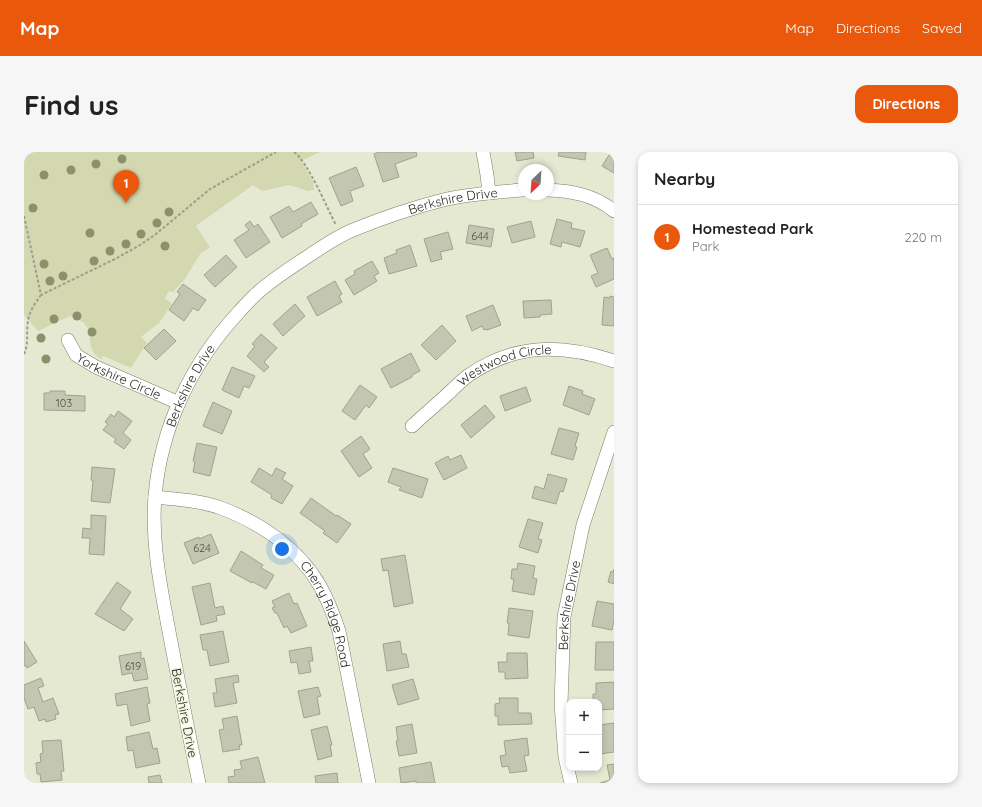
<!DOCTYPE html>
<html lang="en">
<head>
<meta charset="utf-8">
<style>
	body { margin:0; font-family:Quicksand,sans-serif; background:#f6f6f6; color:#222 }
	.controls { position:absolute; right:12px; bottom:12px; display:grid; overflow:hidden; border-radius:8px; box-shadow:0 2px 6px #0003 }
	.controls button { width:36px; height:36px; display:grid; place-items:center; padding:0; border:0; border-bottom:1px solid #e0e0e0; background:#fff; color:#222; font:20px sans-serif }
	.compass { position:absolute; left:494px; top:12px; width:36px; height:36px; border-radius:50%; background:#fff; box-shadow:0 2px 6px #0003; rotate:205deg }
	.you { position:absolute; left:258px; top:397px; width:14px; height:14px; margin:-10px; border:3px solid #fff; border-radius:50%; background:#1a73e8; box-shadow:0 0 0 6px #1a73e833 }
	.badge { display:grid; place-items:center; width:26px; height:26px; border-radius:50%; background:#ea580c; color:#fff; font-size:13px; font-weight:700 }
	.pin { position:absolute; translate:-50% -33px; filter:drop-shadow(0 1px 2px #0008) }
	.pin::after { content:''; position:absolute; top:21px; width:14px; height:12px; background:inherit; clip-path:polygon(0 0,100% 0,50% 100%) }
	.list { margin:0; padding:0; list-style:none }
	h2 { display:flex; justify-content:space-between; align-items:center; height:52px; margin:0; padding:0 16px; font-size:17px }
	h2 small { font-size:13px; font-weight:400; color:#767676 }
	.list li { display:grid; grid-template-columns:26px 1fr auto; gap:12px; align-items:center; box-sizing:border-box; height:64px; padding:0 16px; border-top:1px solid #e0e0e0 }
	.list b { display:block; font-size:15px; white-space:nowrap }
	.list p { margin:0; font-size:13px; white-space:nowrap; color:#767676 }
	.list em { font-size:13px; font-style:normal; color:#767676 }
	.map { position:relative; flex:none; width:590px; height:631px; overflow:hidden; border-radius:12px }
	header { display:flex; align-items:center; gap:24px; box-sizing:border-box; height:56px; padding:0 20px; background:#ea580c; color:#fff }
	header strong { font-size:19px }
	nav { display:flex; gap:22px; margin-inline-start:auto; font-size:14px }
	.intro { display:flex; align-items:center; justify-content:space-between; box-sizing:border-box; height:96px; padding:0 24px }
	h1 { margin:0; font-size:28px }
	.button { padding:10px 18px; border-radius:12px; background:#ea580c; color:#fff; font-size:14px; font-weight:700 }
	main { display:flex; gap:24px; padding:0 24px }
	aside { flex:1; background:#fff; border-radius:12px; box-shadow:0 2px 6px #0003 }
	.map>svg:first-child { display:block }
	.green { fill:#d4d8b1 }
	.building { fill:#c3c6b0; stroke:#9fa28d }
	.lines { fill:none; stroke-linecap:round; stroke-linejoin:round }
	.minor-casing { stroke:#7b7e6a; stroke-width:14 }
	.path { stroke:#9c9e8d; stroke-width:2; stroke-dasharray:3 2; stroke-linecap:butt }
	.minor { stroke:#fff; stroke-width:13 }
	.tree { fill:#8d916b }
	.labels { text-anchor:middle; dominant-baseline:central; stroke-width:3; stroke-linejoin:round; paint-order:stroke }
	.number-label { font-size:11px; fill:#505246 }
	.street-label { font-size:13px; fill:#2a2b23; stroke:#f3f6df }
</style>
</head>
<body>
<header>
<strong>Map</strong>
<nav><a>Map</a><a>Directions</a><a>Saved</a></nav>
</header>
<div class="intro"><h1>Find us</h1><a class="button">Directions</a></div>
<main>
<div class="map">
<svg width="590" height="631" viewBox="0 0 590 631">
	<rect width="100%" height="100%" fill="#e6e9d2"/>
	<path class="green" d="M0 0H296L277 9 289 29 290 38 284 39 266 33 238 39 229 33 172 74 186 95 176 102 161 127 149 140 145 139 141 146 148 152 135 171 117 185 123 191 107 216 79 204 77 207C60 198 71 183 60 171 57 168 50 166 46 164L14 179 0 163Z"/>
	<g class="building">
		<path d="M355 0H392L393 4 371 12 375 25 359 30 350 2Z"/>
		<path d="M491 0H509L510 6 493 9Z"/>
		<path d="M535 0H562L561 8 534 4Z"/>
		<path d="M587 0 590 1V21L578 14Z"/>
		<path d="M332 15 340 34 326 39 329 49 317 54 305 26Z"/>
		<path d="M287 50 294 62 277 72 278 74 258 86 246 65 265 54 269 60Z"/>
		<path d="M533 67 548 71 547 76 561 79 556 95 538 90 537 95 526 92Z"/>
		<path d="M226 69 230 75 234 72 246 90 222 106 210 88 225 78 221 73Z"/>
		<path d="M507 69 511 85 488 91 483 75Z"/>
		<path d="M445 73 470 77 467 95 442 91Z"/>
		<path d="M424 80 429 97 416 100 418 107 407 110 400 87Z"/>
		<path d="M386 93 393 114 365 122 360 106 373 101 372 98Z"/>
		<path d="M583 96 588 107 590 106V127L572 135 567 124 574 121 566 103Z"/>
		<path d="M202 103 213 115 191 135 180 123Z"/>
		<path d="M348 109 355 121 350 124 353 129 330 143 321 128 331 122 330 119Z"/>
		<path d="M311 129 318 142 315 144 318 150 293 164 283 145Z"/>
		<path d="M159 132 182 148 174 159 169 156 160 169 145 158 156 142 153 140Z"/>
		<path d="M586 144 590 145V174L578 173 580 145 586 146Z"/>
		<path d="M527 148 528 162 516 163V165L500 166 499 149Z"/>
		<path d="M271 152 281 164 259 184 249 172Z"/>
		<path d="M469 153 477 173 463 178 462 177 460 178 458 174 448 179 442 164Z"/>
		<path d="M418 173 432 189 412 208 397 193Z"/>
		<path d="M140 177 152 189 132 208 120 196Z"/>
		<path d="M237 182 253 196 240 210 245 215 240 220 223 204 231 194 228 192Z"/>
		<path d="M387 201 396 219 388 223V225L367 236 357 217Z"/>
		<path d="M208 215 231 224 225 236 220 234 215 246 198 238Z"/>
		<path d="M336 233 353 245 345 256 342 253 331 268 318 259Z"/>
		<path d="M545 234 559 239 558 242 571 247 565 263 539 253Z"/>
		<path d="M502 235 507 249 481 259 476 244Z"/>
		<path d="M26 239H41V243L61 244V259L20 258V241H26Z"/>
		<path d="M189 250 208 259 198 282 179 274Z"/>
		<path d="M461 253 471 265 447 286 437 273Z"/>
		<path d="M94 259 108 269 99 281 107 288 100 297 90 290 92 287 79 278 84 272 81 270 87 262 90 265Z"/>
		<path d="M535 276 555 281 551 294 553 295 549 308 527 302Z"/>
		<path d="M337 284 346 297 339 302 348 316 335 325 317 299Z"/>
		<path d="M173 291 193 295 186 324 169 320 171 310 169 309Z"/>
		<path d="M437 303 443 316 420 328 411 311 424 304 426 308Z"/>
		<path d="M68 315 91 317 86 351 67 349 69 329 67 328Z"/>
		<path d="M235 316 248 324 252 316 262 321 258 327 269 334 258 352 247 346 248 343 227 330Z"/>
		<path d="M369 316 404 327 398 346 375 338 377 335 364 330Z"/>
		<path d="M524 322 543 327 539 340 536 339 532 352 508 346 511 334 520 337Z"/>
		<path d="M287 346 312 364 313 363 327 372 313 391 299 381 301 379 276 361Z"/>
		<path d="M67 363 82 364 80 403 65 402 66 386H58L59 376 67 377Z"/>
		<path d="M504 367 519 371 514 387 518 388 514 401 495 395Z"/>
		<path d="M187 382 195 401 169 412 160 391 175 385V387Z"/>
		<path d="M217 399 239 413 237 416 250 423 242 437 229 430 228 431 206 419Z"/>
		<path d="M381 403 389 451 370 455 364 418 359 419 357 407Z"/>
		<path d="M494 411 511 414 509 426 513 427 510 443 488 439 490 427H487L488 417H493Z"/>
		<path d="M590 417V432L584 430 587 419 589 420Z"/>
		<path d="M93 430 107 440 96 457 109 467 100 479 71 462Z"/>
		<path d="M186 431 191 456 199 454 201 462 192 464 193 469 177 473 168 435Z"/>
		<path d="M265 441 270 452 273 451 283 474 267 481 263 474 260 476 253 461H251L248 456 251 455 248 449Z"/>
		<path d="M573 449 590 452V468L588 478 568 474Z"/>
		<path d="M485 456 509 459 505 486 484 483 485 471H483Z"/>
		<path d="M199 479 205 510 186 514 183 498H179L176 483Z"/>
		<path d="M0 489 13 510 3 516 1 513 0 514Z"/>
		<path d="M376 489 378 502H382L385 515 363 519 359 492Z"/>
		<path d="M572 490H590V518H571Z"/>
		<path d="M287 495 289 509H285L287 520 275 522 273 510 267 511 265 499Z"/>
		<path d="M117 500V507L120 506 124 527 110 529 108 521 98 523 95 504Z"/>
		<path d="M483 501H503L504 526 481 527V520H475L474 510H483Z"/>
		<path d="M214 523 215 530 209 531 213 551 191 555 189 541H193L191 527Z"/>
		<path d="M17 526 20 534 14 536 19 550 29 546 35 562 31 563 32 567 22 570 21 567 15 569 10 555 4 557 0 546V533Z"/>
		<path d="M389 527 395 547 374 553 368 533Z"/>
		<path d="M590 530V557L575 558V550H569V542H572V531Z"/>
		<path d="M123 535 126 551 123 552 126 569 107 574 103 552 93 554 91 542Z"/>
		<path d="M294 535 297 544 293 545 296 562 280 566 274 539Z"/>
		<path d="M475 546H494V561H507L508 572 474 573V564H471V552L476 551Z"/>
		<path d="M213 564 218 593H215L216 597 199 600 195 578 200 577 198 567Z"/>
		<path d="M590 571V600L576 602 575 573Z"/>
		<path d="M388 572 393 601 375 604 372 589H374L372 575Z"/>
		<path d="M303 574 308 593H306L308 604 294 608 287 578Z"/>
		<path d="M125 580 129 597 133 596 136 611 112 616 109 598 104 599 102 585Z"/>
		<path d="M503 586 505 603 500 604 503 619 486 621 484 614 478 615 476 604 482 603 480 589Z"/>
		<path d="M37 588 40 619H37L38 628 17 630 16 622H13L12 611 17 610 16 602 19 601 18 589Z"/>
		<path d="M234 605 241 631H205L204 625 211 624 210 618 218 617 216 609Z"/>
		<path d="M407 610 411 631H392V629L377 631 375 616Z"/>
		<path d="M590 612V631H576L586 628 583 613Z"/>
		<path d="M313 621 314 631H292L291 624Z"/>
		<path d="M136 623 138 631H125L124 625Z"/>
	</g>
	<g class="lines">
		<g class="minor-casing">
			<g id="minor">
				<path d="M459 0 463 23 465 41"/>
				<path d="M524 38C549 39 570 43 590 59"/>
				<path id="s1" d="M44 188 52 203 72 215 155 251"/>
				<path id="s2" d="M388 274C401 262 414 251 427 239 432 234 438 228 445 223 492 191 538 192 590 209"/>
				<path id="s3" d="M131 345C153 347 177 349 197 356 237 371 275 397 296 434 304 448 310 464 315 479L345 631"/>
				<path id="s4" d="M175 631C165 584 156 537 147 490 138 442 127 393 131 344 137 275 167 212 214 161 219 155 225 149 231 143 246 129 263 118 280 107 296 96 312 85 329 78 358 66 388 56 419 48 445 42 473 40 500 38"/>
				<path id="s5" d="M547 631 541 605 537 552 540 465 559 373 590 280"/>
			</g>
		</g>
		<g class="path">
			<path d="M270 0C284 10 303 56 312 73"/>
			<path d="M0 64 17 143 93 106 116 93 132 82 186 37 252 0"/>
			<path d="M0 202C5 193 2 180 4 169 5 160 11 151 17 143"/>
		</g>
		<use href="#minor" class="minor"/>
	</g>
	<g class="tree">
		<circle cx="98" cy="7" r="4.5"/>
		<circle cx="72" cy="12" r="4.5"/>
		<circle cx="47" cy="18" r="4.5"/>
		<circle cx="20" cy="23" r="4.5"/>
		<circle cx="9" cy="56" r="4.5"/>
		<circle cx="145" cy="60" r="4.5"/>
		<circle cx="133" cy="71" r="4.5"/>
		<circle cx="66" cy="81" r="4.5"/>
		<circle cx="117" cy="82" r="4.5"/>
		<circle cx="102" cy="92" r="4.5"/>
		<circle cx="141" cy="94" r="4.5"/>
		<circle cx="86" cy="99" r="4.5"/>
		<circle cx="70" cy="109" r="4.5"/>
		<circle cx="20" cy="112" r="4.5"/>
		<circle cx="39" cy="124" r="4.5"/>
		<circle cx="26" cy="129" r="4.5"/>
		<circle cx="53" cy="164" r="4.5"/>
		<circle cx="30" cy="167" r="4.5"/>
		<circle cx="68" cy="180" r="4.5"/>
		<circle cx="17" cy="186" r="4.5"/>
		<circle cx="22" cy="207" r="4.5"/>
	</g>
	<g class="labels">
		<g class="number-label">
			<text x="456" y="84">644</text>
			<text x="40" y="251">103</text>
			<text x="178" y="396">624</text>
			<text x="109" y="514">619</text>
		</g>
		<g class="street-label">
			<text stroke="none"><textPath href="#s4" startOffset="743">Berkshire Drive</textPath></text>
			<text stroke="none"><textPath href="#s2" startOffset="114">Westwood Circle</textPath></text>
			<text stroke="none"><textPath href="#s1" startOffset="65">Yorkshire Circle</textPath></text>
			<text stroke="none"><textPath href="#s4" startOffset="408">Berkshire Drive</textPath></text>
			<text stroke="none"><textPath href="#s5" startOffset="179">Berkshire Drive</textPath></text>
			<text stroke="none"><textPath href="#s3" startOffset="224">Cherry Ridge Road</textPath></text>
			<text transform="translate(161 561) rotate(79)">Berkshire Drive</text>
		</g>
	</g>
</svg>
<div class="controls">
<button>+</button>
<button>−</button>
</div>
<svg class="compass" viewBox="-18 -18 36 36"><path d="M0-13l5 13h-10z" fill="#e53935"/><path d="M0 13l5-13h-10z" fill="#767676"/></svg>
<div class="you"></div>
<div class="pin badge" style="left:102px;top:51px">1</div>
</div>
<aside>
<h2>Nearby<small></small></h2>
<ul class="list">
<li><span class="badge">1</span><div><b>Homestead Park</b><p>Park</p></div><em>220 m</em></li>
</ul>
</aside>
</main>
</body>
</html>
